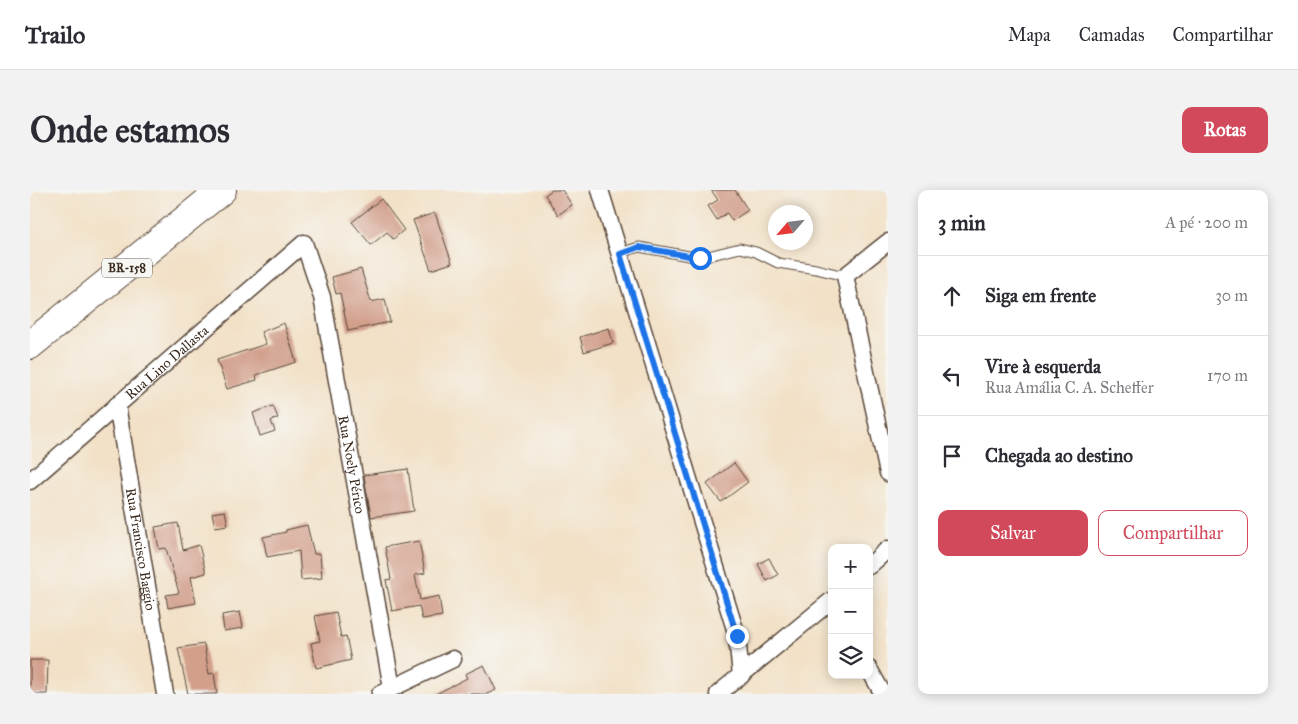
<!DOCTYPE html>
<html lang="pt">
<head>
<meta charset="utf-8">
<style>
	body { margin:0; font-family:"IM FELL Great Primer",serif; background:#f2f2f3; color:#2b2b33 }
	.controls { position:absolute; right:15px; bottom:15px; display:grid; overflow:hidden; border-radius:10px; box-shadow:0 2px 12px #0003 }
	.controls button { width:45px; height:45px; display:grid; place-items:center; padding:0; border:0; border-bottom:1px solid #e1e1e2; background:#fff; color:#2b2b33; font:25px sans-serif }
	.compass { position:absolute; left:738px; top:15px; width:45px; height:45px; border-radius:50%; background:#fff; box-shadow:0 2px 12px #0003; rotate:242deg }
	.stop { position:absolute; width:15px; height:15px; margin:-11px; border:4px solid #1a73e8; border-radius:50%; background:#fff }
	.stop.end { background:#1a73e8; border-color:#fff; box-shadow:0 1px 5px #0008 }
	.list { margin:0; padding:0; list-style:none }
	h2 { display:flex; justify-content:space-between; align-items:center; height:65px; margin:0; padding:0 20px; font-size:21px }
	h2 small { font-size:16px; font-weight:400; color:#7c7c81 }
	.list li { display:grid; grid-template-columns:32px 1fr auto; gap:15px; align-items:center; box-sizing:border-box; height:80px; padding:0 20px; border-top:1px solid #e1e1e2 }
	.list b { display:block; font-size:19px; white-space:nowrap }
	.list p { margin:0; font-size:16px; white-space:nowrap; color:#7c7c81 }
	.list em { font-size:16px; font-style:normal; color:#7c7c81 }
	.actions { display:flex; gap:10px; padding:15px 20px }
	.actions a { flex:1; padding:11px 0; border:1px solid #d1495b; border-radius:10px; text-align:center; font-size:18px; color:#d1495b }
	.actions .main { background:#d1495b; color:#fff }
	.icon { flex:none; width:28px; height:28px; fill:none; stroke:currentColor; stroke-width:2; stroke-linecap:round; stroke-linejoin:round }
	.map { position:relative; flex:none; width:858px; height:504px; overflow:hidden; border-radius:10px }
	header { display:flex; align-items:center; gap:30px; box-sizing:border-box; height:70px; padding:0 25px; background:#fff; border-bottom:1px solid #e1e1e2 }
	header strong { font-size:24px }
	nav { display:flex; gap:28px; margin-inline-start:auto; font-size:18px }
	.intro { display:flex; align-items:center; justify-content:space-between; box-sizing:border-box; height:120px; padding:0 30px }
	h1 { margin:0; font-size:35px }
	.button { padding:12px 22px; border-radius:10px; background:#d1495b; color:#fff; font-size:18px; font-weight:700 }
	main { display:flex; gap:30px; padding:0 30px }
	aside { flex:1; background:#fff; border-radius:10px; box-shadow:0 2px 12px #0003 }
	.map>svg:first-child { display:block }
	.building { fill:#d29f8b }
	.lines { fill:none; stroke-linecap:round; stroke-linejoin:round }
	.service-casing { stroke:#564537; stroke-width:11 }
	.minor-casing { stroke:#564537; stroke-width:19 }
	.trunk-casing { stroke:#564537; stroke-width:30 }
	.service { stroke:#fff; stroke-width:9 }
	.minor { stroke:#fff; stroke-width:16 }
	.trunk { stroke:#fff; stroke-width:28 }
	.route { stroke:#1a73e8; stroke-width:6 }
	.labels { text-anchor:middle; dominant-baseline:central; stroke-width:5; stroke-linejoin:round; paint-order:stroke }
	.shield { fill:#f6f6f2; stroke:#73675e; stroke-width:1 }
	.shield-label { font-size:12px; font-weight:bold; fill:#3b2a1e }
	.street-label { font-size:14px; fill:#3b2a1e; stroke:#f6f6f2 }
</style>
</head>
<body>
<header>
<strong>Trailo</strong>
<nav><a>Mapa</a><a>Camadas</a><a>Compartilhar</a></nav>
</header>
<div class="intro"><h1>Onde estamos</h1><a class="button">Rotas</a></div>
<main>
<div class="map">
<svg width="858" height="504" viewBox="0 0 858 504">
	<rect width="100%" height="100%" fill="#f6f6f2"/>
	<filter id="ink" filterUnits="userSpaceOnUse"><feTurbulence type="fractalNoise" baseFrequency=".02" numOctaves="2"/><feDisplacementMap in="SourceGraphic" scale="10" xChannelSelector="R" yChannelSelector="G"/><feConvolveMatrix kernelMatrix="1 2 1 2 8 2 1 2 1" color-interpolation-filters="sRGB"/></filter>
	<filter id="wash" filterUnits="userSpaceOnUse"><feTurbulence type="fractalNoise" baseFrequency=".0096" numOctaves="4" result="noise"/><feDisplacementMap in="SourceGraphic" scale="20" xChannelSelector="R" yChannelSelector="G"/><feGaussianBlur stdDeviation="1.12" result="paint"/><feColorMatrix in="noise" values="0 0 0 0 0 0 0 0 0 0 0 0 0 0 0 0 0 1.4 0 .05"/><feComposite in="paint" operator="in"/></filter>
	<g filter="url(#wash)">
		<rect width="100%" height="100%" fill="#f2e1c7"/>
		<g id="blocks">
			<g class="building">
				<path d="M522 0H532L542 15 528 25 515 5Z"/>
				<path d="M681 0H705L718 20 702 31 697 23 687 30 678 16 688 10Z"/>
				<path d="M351 9 374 40 363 49 357 42 341 55 322 32Z"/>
				<path d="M405 23 422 73 401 80 383 30Z"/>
				<path d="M331 79 341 112 355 109 360 132 318 141 310 103 306 104 302 87Z"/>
				<path d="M254 133 266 172 226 185 227 190 197 199 187 170 236 154 231 142Z"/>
				<path d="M579 138 583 153 554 162 550 147Z"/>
				<path d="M243 216 248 228 241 231 245 241 230 246 223 223Z"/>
				<path d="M704 273 718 292 691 312 677 294Z"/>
				<path d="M378 279 384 321 341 327 334 285Z"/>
				<path d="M195 321 198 335 185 337 182 323Z"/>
				<path d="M148 333 153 360 169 355 176 383 161 387 166 413 138 418 136 405 149 403 136 358 129 359 125 337Z"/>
				<path d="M277 335 284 364H290L292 388 271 390 269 361 237 367 233 347 256 342V340Z"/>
				<path d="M389 351 395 383 385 385 390 410 409 406 412 426 392 429 389 416 362 421 356 390 361 389 355 357Z"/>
				<path d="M739 368 748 385 737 391 728 374Z"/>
				<path d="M210 422 213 438 194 441 192 425Z"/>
				<path d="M306 422 311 447 316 446 321 470 286 478 281 453 290 451 285 426Z"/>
				<path d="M174 454 179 484 184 483 187 504H158L148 458Z"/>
				<path d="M0 470H18L17 504H0Z"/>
				<path d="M454 475 466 500 457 504H406L437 488 435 484Z"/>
			</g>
		</g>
	</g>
	<g filter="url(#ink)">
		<use href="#blocks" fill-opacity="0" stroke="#564537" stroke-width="1"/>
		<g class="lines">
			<g class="service-casing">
				<path id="service" d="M590 63 609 57 670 68 710 58 726 62 748 73 786 79 815 86"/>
			</g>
			<g class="minor-casing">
				<g id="minor">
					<path d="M570 0 707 446 711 486"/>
					<path d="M858 52 815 86 858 283"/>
					<path id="s1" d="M87 215 135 504"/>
					<path id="s2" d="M0 291 274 53 292 107 362 498"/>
					<path d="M839 376 858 359"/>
					<path d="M839 479 853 504"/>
					<path d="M350 504 423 469"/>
					<path d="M688 504 802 410"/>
				</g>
			</g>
			<g class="trunk-casing">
				<path id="trunk" d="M0 155 192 0"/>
			</g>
			<use href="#service" class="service"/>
			<use href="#minor" class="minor"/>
			<use href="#trunk" class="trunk"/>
		</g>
	</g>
	<g class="lines" filter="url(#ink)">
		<path class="route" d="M670 68 609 57 590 64 707 446"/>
	</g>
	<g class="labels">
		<rect class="shield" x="72" y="68.5" width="50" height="19" rx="4"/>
		<g class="shield-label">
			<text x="97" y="78">BR-158</text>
		</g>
		<g class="street-label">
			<text stroke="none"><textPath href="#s2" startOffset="181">Rua Lino Dallasta</textPath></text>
			<text stroke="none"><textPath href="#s2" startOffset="590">Rua Noely Périco</textPath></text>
			<text stroke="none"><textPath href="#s1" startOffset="146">Rua Francisco Baggio</textPath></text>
		</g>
	</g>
</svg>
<div class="controls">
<button>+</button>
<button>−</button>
<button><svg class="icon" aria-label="layers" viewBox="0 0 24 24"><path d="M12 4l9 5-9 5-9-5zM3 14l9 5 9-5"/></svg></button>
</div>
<svg class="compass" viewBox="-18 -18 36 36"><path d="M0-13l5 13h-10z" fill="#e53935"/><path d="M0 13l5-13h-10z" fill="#7c7c81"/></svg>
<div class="stop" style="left:670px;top:68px"></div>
<div class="stop end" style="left:707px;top:446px"></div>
</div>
<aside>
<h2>3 min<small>A pé · 200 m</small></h2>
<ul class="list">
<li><svg class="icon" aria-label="ahead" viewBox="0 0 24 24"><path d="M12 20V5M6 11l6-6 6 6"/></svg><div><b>Siga em frente</b></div><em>30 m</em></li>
<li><svg class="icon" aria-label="left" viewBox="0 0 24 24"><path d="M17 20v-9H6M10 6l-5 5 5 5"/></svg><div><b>Vire à esquerda</b><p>Rua Amália C. A. Scheffer</p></div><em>170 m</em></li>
<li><svg class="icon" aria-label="arrive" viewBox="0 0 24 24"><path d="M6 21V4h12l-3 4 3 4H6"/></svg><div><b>Chegada ao destino</b></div></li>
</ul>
<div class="actions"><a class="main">Salvar</a><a>Compartilhar</a></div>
</aside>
</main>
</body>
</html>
